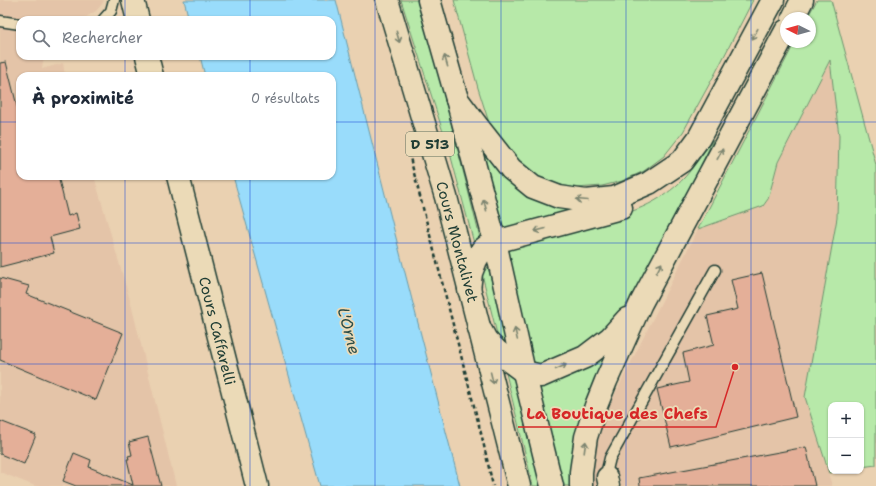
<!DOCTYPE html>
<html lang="fr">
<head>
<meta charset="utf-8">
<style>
	body { margin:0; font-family:"Shantell Sans",sans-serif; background:#f6f6f7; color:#1f2937 }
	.controls { position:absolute; right:12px; bottom:12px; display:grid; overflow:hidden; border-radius:8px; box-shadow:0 1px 3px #0004 }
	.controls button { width:36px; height:36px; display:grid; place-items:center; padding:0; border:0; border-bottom:1px solid #e0e1e3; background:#fff; color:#1f2937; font:20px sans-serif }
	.compass { position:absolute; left:780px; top:12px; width:36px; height:36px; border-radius:50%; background:#fff; box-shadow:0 1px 3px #0004; rotate:276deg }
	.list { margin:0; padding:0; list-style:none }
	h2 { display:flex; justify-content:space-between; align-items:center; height:52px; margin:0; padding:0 16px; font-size:17px }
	h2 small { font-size:13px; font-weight:400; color:#747a83 }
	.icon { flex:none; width:22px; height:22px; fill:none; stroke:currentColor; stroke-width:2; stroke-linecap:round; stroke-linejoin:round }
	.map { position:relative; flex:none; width:876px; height:486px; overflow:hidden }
	.search { position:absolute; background:#fff; box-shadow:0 1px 3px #0004; left:16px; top:16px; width:320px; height:44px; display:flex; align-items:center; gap:10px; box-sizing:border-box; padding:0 14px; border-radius:12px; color:#747a83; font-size:15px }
	.panel { position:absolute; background:#fff; box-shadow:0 1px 3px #0004; left:16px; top:72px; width:320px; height:108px; border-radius:12px }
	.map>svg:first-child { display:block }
	.built { fill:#e4c4a8 }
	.green { fill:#b7e9a9; stroke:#6b936e }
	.water { fill:#99dcfb; stroke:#689cab }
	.building { fill:#e4af98; stroke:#1f3d34 }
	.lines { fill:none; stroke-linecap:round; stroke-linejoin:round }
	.lane-casing { stroke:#1f3d34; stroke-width:13 }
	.street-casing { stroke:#1f3d34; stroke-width:23 }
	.secondary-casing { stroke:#1f3d34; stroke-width:25 }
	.primary-casing { stroke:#1f3d34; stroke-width:25 }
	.highway-casing { stroke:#1f3d34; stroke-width:25 }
	.path { stroke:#1f3d34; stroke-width:2.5; stroke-dasharray:4 3; stroke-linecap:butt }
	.lane { stroke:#ebdab7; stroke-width:10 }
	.street { stroke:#ebdab7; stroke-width:20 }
	.secondary { stroke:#ebdab7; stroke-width:22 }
	.primary { stroke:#ebdab7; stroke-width:22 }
	.highway { stroke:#ebdab7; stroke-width:22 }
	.oneway { stroke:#7b846f }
	.grid { fill:none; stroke:#1d4ed8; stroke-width:1; stroke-opacity:0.55 }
	.labels { text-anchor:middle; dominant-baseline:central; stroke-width:3.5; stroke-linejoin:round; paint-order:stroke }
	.shield { fill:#ebdab7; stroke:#5c6c5b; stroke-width:1 }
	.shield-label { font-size:14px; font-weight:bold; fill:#1f3d34 }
	.street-label { font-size:15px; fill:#1f3d34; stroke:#ebdab7 }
	.water-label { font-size:16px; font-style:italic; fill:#2b4d48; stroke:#ebdab7 }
	.leader { fill:none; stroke:#d62828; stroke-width:1.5 }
	.callout-dot { fill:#d62828; stroke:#ebdab7; stroke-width:1.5 }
	.callout-label { font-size:16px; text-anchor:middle; font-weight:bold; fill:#d62828; stroke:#ebdab7; stroke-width:3.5; stroke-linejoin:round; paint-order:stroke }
</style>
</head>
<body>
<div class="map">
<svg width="876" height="486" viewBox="0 0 876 486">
	<rect width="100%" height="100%" fill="#ead1b1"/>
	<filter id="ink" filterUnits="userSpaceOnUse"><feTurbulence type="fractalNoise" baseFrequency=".025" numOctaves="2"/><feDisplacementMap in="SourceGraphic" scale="8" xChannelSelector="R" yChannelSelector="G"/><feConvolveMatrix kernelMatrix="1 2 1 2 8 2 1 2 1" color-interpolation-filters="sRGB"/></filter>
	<g filter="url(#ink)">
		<g class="built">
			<path d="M0 0H104L102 4 96 11 86 17 79 19 60 20 52 18 51 20H20V56H44L42 69 63 63 65 76H20V176H94L131 304 176 486H35L0 472Z"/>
			<path d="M830 59 839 136 837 218 806 397 832 486H585L589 446 698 229 763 206 768 199 770 192 778 162Z"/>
		</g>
		<g class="green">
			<path d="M401 0H417L442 87 480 238 475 247 451 157Z"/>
			<path d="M454 0H753L716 72 683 132 664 156 644 171 622 181 602 186 576 188 556 184 537 177 521 166 491 129 478 88Z"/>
			<path d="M817 0H831L876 165V465L861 467V405H831V471H842L829 473 805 397 837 218 839 136 830 60 778 162 770 192 768 199 763 206 698 229 795 42H810V18H807Z"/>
			<path d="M713 140 691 186 636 289 621 313 588 345 542 368 534 365 505 251 630 212C647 206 662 198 676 186 689 175 702 154 713 140Z"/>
			<path d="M479 141 497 165 594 206 503 232Z"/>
			<path d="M488 267 511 355 501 350 482 274Z"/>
			<path d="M621 333 572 486H562L540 389 541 386Z"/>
			<path d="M505 369 516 374 543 486H533Z"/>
		</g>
		<path class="water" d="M184 0H336L395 234 460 486H320L233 176H332V76H205L200 56H332V20H189Z"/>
		<g class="building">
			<path d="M6 62 20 118V176H58L68 216 76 213 80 229 50 237 54 253 0 267V63Z"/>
			<path d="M762 273 796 417 671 447 657 389 689 382 683 353 714 345 707 316 738 309 731 280Z"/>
			<path d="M0 278 29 286 26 294 123 333 96 400 0 360Z"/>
			<path d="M0 421 36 435 24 464 0 454Z"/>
			<path d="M148 437 161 486H76L63 481 74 453 91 460 89 467 133 485 127 459H129L128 456 132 455 129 442Z"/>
			<path d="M806 447 815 486H640L639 478Z"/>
		</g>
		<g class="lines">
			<g class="lane-casing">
				<g id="lane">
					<path d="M103 20 111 11 114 0"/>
					<path d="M0 21 20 24"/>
					<path d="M607 477V470L610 458 715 270"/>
				</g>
			</g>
			<g class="street-casing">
				<path id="street" d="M607 477 609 486"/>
			</g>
			<g class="secondary-casing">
				<g id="secondary">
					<path d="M133 0 138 20"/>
					<path d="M147 56 152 76"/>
					<path d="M457 99 495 242 524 372 552 486"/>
					<path d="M178 176 257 486"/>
					<path d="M479 327 519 486"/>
				</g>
			</g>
			<g class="primary-casing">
				<g id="primary">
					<path d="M387 0 446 197 479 327"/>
					<path d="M429 0 457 99"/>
				</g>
			</g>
			<g class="highway-casing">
				<g id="highway">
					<path d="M793 18 802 0"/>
					<path d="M457 99 478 127 511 169 533 187 559 197 586 201 614 198 649 183 682 161 699 138 773 0"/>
					<path d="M469 290 471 273 476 260 482 250 487 246 495 242 621 208"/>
					<path d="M479 327 486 340 498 352 512 363 524 372 541 376 557 369 585 357 610 338 627 319"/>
					<path d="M581 486V472L586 437 596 406 606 381 641 303 786 31"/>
				</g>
			</g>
			<path class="path" d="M407 146 482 437 493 486"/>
			<use href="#lane" class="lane"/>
			<use href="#street" class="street"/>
			<use href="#secondary" class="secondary"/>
			<use href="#primary" class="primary"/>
			<use href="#highway" class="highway"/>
		</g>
		<defs><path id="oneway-shaft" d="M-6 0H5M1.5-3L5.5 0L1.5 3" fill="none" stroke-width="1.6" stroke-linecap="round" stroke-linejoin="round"/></defs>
		<g class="oneway">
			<use href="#oneway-shaft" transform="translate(755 34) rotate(118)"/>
			<use href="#oneway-shaft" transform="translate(398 37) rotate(74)"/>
			<use href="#oneway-shaft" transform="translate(446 61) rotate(-106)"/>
			<use href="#oneway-shaft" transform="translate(720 154) rotate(-62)"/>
			<use href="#oneway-shaft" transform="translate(582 200) rotate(-175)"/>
			<use href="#oneway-shaft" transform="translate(485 205) rotate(-105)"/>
			<use href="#oneway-shaft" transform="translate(540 230) rotate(165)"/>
			<use href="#oneway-shaft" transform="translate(659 268) rotate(-62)"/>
			<use href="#oneway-shaft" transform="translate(516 334) rotate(-103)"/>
			<use href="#oneway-shaft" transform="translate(561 367) rotate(-24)"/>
			<use href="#oneway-shaft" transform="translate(492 378) rotate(76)"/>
			<use href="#oneway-shaft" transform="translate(585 447) rotate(-82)"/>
		</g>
	</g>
	<path class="grid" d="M125 0V20M250 0V20M375 0V486M501 0V486M626 0V486M751 0V486M125 56V76M250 56V76M0 122H20M332 122H876M125 176V486M250 176V486M0 243H876M0 364H876"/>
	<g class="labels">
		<rect class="shield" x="406" y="132" width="48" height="24" rx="3"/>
		<g class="shield-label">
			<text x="430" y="144">D 513</text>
		</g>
		<g class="street-label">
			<text transform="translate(457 242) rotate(75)">Cours Montalivet</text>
			<text transform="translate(217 331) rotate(76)">Cours Caffarelli</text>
		</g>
		<g class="water-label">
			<text transform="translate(349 331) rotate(75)">L'Orne</text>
		</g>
	</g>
	<path class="leader" d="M735 367L716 427H518"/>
	<circle class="callout-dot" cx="735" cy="367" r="4"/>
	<g class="callout-label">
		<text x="617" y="419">La Boutique des Chefs</text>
	</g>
</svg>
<div class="controls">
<button>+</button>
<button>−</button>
</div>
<svg class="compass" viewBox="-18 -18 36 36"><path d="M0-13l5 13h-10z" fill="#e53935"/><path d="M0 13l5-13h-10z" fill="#747a83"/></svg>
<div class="search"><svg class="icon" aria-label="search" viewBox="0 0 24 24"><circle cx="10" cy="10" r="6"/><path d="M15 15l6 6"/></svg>Rechercher</div>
<section class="panel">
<h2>À proximité<small>0 résultats</small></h2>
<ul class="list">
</ul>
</section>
</div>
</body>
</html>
